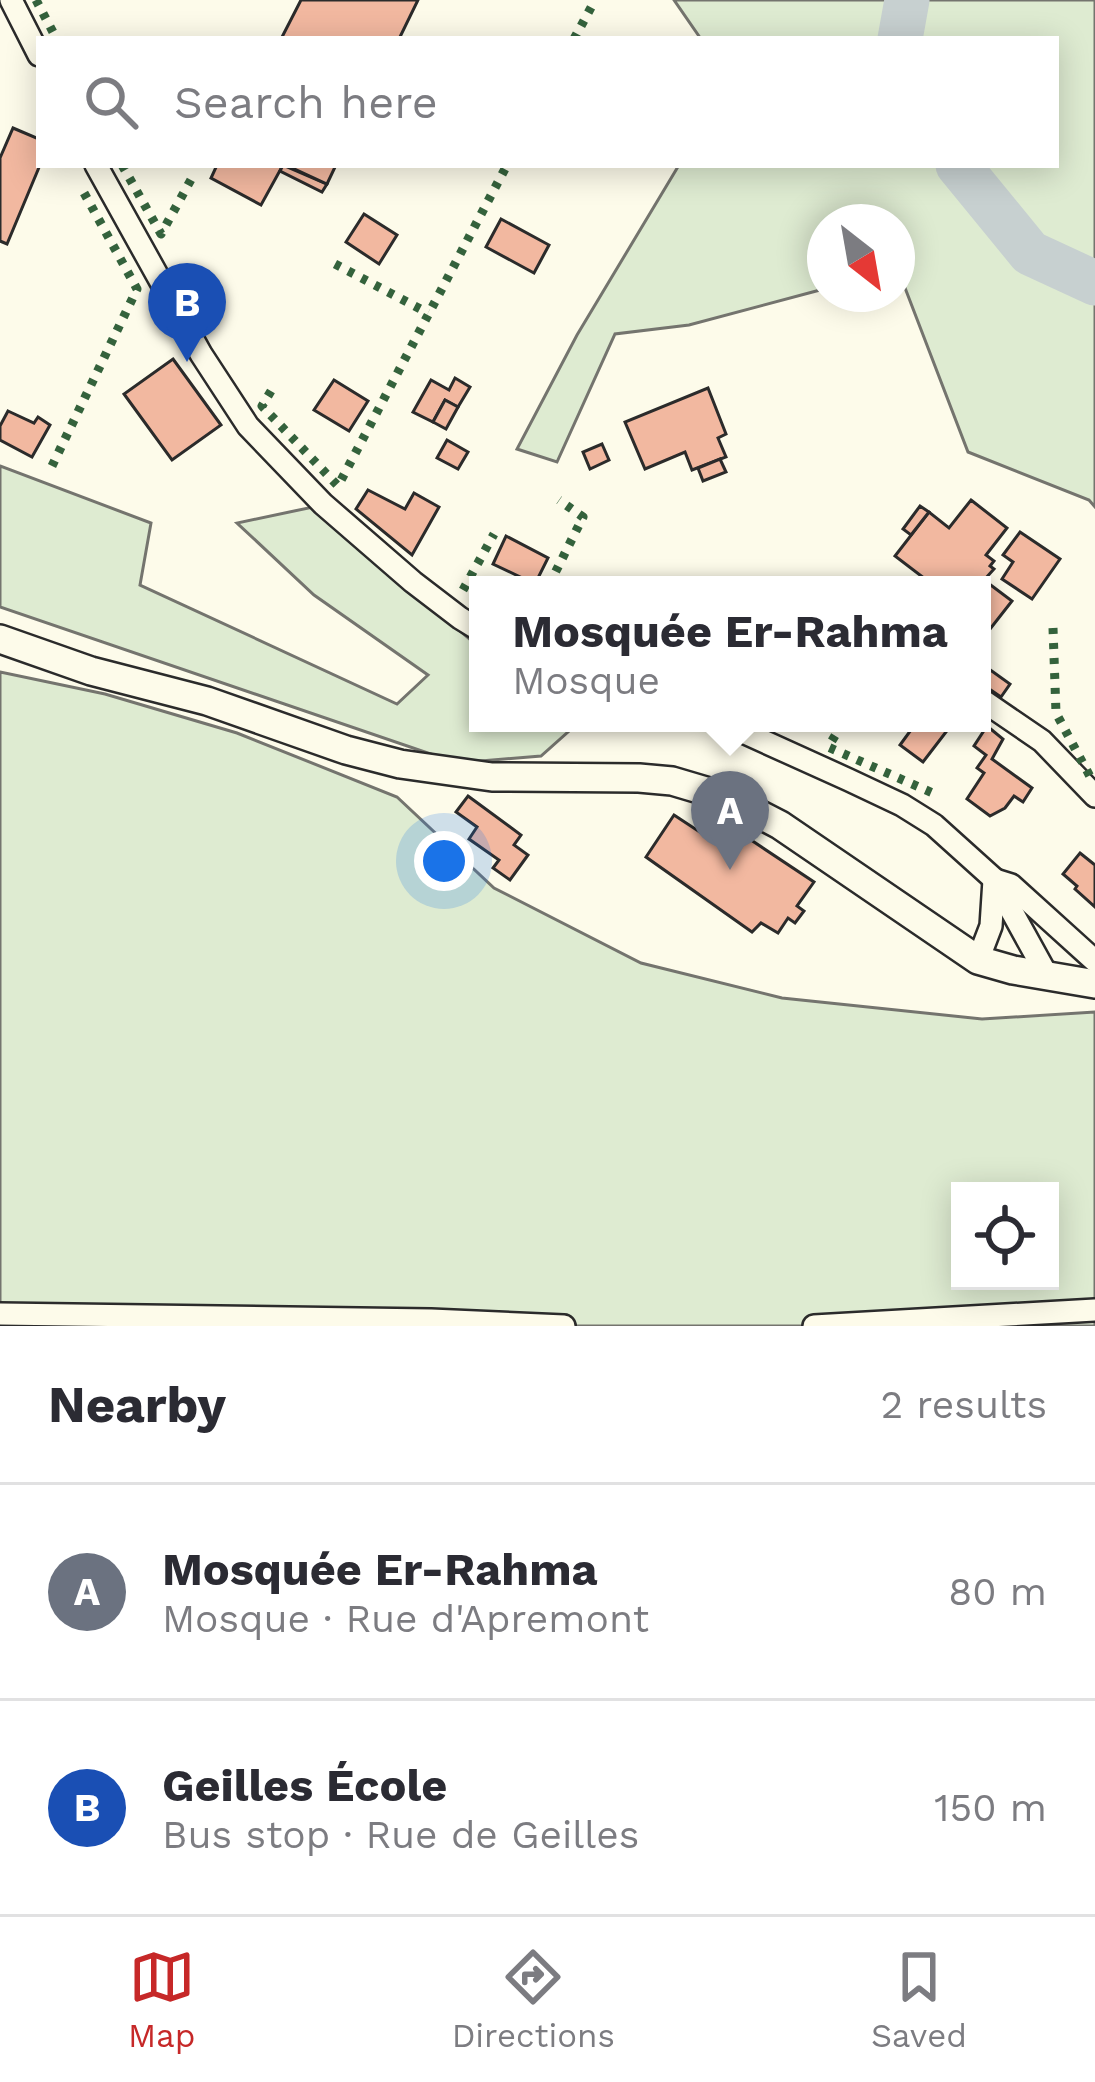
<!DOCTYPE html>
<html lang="en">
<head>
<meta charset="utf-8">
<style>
	body { margin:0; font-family:"Work Sans",sans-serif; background:#f2f2f3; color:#2b2b33 }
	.controls { position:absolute; right:36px; bottom:36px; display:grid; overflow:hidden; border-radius:0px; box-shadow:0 6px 30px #0003 }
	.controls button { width:108px; height:108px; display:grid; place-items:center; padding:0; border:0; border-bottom:3px solid #e1e1e2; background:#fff; color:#2b2b33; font:60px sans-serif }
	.compass { position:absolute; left:807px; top:204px; width:108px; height:108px; border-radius:50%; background:#fff; box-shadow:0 6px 30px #0003; rotate:149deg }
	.you { position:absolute; left:444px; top:861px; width:42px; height:42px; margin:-30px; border:9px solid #fff; border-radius:50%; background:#1a73e8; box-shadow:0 0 0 18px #1a73e833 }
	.badge { display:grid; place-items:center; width:78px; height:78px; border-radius:50%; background:#c62828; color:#fff; font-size:39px; font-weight:700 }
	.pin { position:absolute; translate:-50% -99px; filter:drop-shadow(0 3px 6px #0008) }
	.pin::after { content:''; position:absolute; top:63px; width:42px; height:36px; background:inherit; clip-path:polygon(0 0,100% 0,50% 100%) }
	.popup { position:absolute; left:469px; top:576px; width:522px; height:156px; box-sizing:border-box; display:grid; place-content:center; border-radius:0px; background:#fff; filter:drop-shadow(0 3px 9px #0005); font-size:39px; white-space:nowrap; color:#7c7c81 }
	.popup b { font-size:45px; color:#2b2b33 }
	.popup::after { content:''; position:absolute; left:50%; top:100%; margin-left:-24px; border:24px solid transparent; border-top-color:#fff }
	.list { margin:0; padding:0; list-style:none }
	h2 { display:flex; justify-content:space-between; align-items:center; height:156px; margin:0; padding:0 48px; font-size:51px }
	h2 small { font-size:39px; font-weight:400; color:#7c7c81 }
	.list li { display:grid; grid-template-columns:78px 1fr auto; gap:36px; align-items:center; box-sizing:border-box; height:216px; padding:0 48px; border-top:3px solid #e1e1e2 }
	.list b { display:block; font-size:45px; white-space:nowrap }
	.list p { margin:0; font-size:39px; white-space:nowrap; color:#7c7c81 }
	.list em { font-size:39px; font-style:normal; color:#7c7c81 }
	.icon { flex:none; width:66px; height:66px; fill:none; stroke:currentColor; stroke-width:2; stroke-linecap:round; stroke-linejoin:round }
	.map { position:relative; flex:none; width:1095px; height:1326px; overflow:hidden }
	.search { position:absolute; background:#fff; box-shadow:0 6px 30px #0003; left:36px; right:36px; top:36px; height:132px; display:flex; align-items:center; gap:30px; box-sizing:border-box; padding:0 42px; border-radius:0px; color:#7c7c81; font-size:45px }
	.sheet { height:588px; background:#fff }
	nav { display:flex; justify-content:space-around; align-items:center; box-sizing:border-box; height:168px; border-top:3px solid #e1e1e2; background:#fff; font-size:33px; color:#7c7c81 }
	nav a { display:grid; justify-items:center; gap:6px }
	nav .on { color:#c62828 }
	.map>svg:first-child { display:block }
	.green { fill:#deebd1; stroke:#74746e; stroke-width:3; fill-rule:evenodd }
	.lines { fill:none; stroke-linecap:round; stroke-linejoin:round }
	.river { stroke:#c7d0d0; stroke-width:45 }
	.building { fill:#f2b8a0; stroke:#2b2b2b; stroke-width:3 }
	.minor-casing { stroke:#2b2b2b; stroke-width:26 }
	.tertiary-casing { stroke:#2b2b2b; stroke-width:32 }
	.minor { stroke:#fdfbea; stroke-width:21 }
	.tertiary { stroke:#fdfbea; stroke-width:27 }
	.hedge { stroke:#34623c; stroke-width:9; stroke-dasharray:6 9; stroke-linecap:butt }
</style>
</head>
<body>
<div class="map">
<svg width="1095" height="1326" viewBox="0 0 1095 1326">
	<rect width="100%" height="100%" fill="#fdfbea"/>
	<g class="green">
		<path d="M674 0H1095V507L1089 500 968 452 897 267V222H825V288L820 290 689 325 615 334 557 462 517 449 577 335 679 165H1056V39H701Z"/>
		<path d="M0 466 151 523 140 585 397 704 428 675 314 595 237 523 313 507 478 646V723H578L541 756 457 763 0 607Z"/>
		<path d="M0 672 105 694 237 733 397 797 494 888 641 963 782 998 982 1019 1095 1012V1326H0ZM960 1191H1050V1281H960Z"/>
	</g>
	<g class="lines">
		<g class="river">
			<path d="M900 39 907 0"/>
			<path d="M958 165 1030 253 1095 283"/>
		</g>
	</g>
	<g class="building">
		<path d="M301 0H418L399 39H281Z"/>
		<path d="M13 128 39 139 40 165 7 244 0 241V158Z"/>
		<path d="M217 165H283L261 205 211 178Z"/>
		<path d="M283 165 327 184 322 192 280 171Z"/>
		<path d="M286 165H336L327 184Z"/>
		<path d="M364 214 397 235 379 264 346 242Z"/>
		<path d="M501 219 549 245 534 273 486 247Z"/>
		<path d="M173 359 221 425 172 460 124 394Z"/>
		<path d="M455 378 470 387 458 407 445 400 433 422 413 412 431 380 449 390Z"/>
		<path d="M334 380 368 401 349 431 314 410Z"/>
		<path d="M708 388 726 434 718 438 726 457 692 470 685 452 645 469 625 422Z"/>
		<path d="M445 400 458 407 446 429 433 422Z"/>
		<path d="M8 411 34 423 38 417 50 425 32 457 0 440V426Z"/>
		<path d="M447 440 468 452 458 469 437 458Z"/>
		<path d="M602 444 609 460 590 469 583 452Z"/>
		<path d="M720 459 726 472 703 481 698 468Z"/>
		<path d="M368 490 405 509 414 493 439 507 412 555 356 509Z"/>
		<path d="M971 500 1007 528 986 555 994 561 990 566 994 569 984 580 1012 601 983 638 982 585H933L895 556 929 512 949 528Z"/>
		<path d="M920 506 929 512 911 535 903 529Z"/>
		<path d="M1020 532 1060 559 1032 599 1002 579 1013 562 1003 555Z"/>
		<path d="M506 536 548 558 535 584 493 564Z"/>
		<path d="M982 664 1010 684 1001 697 982 684Z"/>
		<path d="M916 723H934L946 732 923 762 900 745Z"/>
		<path d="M987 726 1003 739 992 759 1032 788 1023 802 1014 796 1005 808 990 816 967 799 984 773 977 768 986 755 974 746Z"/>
		<path d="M468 796 521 835 514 845 528 855 510 880 493 868 499 860 469 839 477 827 456 812Z"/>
		<path d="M710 812 727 824 715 842 697 830Z"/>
		<path d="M674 815 715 842 727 824 814 882 797 906 804 911 795 923 788 918 778 933 761 923 752 932 646 857Z"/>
		<path d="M1080 853 1095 865V907L1075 889 1077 886 1063 874Z"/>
	</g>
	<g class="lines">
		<g class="minor-casing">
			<g id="minor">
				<path d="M11 0 39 55"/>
				<path d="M96 165 201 354 248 426 323 504 413 582 460 618 478 629"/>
				<path d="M982 700 1042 741 1095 796"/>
				<path d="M723 723 849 780 902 805 934 825 994 879 1048 977"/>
				<path d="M995 880 1011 885 1095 961"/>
				<path d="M978 960 991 926 994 880"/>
				<path d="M0 1314 431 1320 564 1326"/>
				<path d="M814 1326 1095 1310"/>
			</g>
		</g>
		<g class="tertiary-casing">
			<path id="tertiary" d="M0 639 91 671 207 701 346 750 400 764 492 777 639 778 672 781 726 797 780 825 978 960 1013 970 1095 984"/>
		</g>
		<use href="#minor" class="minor"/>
		<use href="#tertiary" class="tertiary"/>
		<g class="hedge">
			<path d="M36 0 54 34"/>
			<path d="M574 39 595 0"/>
			<path d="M122 165 161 234 193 176"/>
			<path d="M335 264 428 313"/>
			<path d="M271 391 262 406 338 486 507 165"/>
			<path d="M52 466 137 289 83 191"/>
			<path d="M549 585 583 517 559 500"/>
			<path d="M463 590 494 534"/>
			<path d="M1053 628 1056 713 1093 782"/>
			<path d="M843 723 828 747 935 794"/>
		</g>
	</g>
</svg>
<div class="controls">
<button><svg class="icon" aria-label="locate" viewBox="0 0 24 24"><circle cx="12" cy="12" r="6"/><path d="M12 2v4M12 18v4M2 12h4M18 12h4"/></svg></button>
</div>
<svg class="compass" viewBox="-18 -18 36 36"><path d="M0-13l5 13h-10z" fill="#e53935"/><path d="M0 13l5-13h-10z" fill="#7c7c81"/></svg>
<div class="you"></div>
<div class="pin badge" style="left:730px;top:870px;background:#6b7280">A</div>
<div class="popup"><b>Mosquée Er-Rahma</b>Mosque</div>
<div class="pin badge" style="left:187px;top:362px;background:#1a4fb4">B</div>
<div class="search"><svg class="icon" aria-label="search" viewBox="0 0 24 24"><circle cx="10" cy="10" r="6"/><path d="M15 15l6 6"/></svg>Search here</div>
</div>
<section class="sheet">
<h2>Nearby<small>2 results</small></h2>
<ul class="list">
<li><span class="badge" style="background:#6b7280">A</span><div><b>Mosquée Er-Rahma</b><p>Mosque · Rue d'Apremont</p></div><em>80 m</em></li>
<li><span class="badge" style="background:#1a4fb4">B</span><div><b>Geilles École</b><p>Bus stop · Rue de Geilles</p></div><em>150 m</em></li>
</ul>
</section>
<nav>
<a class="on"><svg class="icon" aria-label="map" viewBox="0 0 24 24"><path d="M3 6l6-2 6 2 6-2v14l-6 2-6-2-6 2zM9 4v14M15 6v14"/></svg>Map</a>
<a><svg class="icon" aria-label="directions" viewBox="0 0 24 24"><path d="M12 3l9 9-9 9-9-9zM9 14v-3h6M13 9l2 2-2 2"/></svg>Directions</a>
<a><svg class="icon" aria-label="saved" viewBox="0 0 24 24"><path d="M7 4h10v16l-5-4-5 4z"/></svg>Saved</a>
</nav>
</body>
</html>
